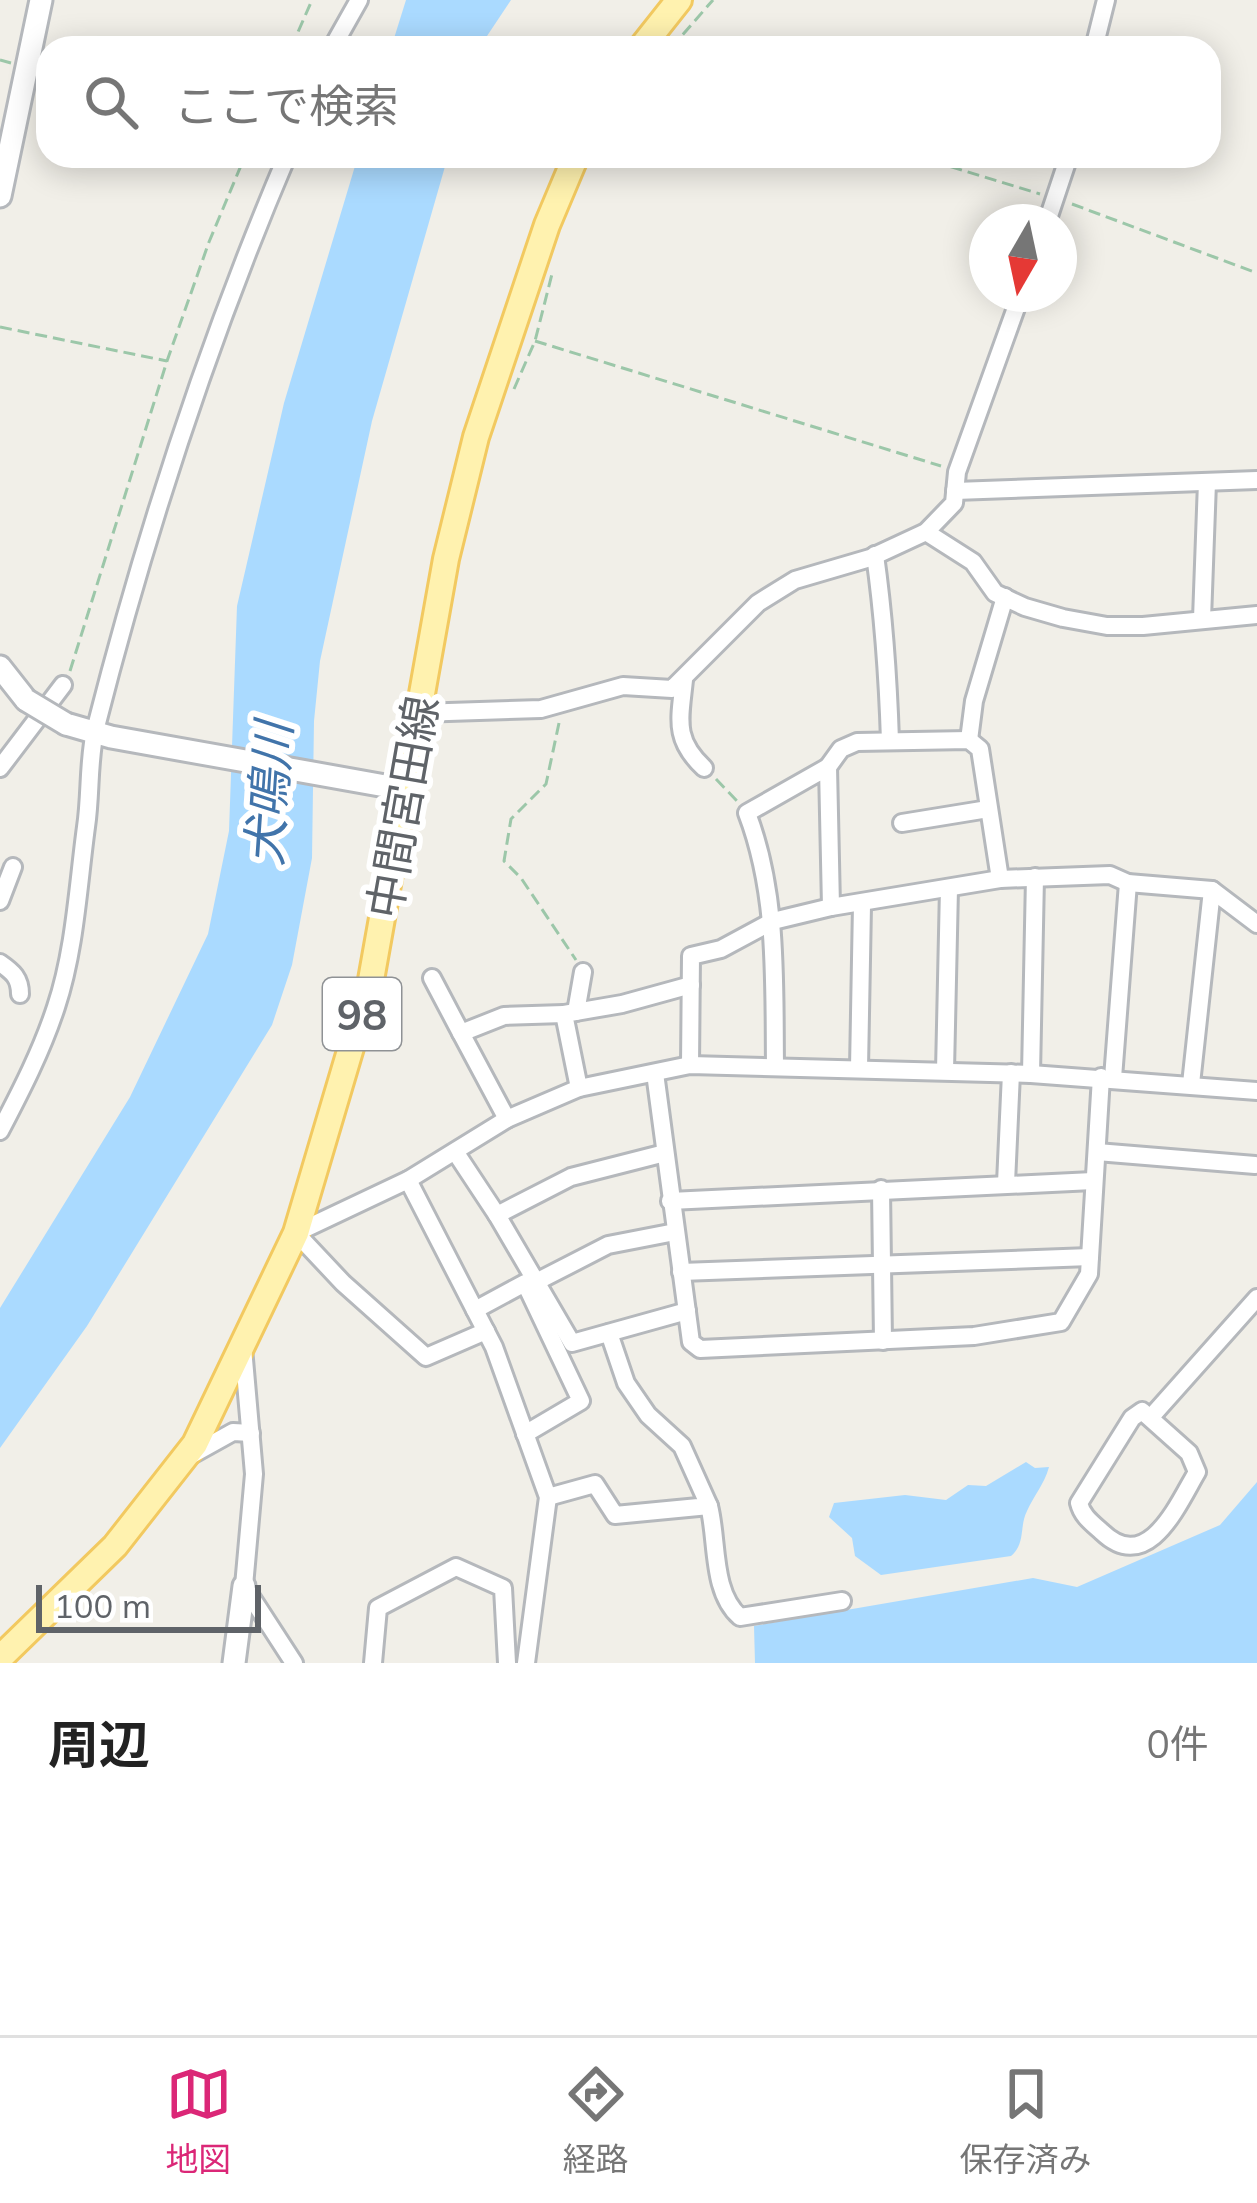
<!DOCTYPE html>
<html lang="ja">
<head>
<meta charset="utf-8">
<style>
	body { margin:0; font-family:Mulish,"Noto Sans JP",sans-serif; background:#f6f6f6; color:#222 }
	.compass { position:absolute; left:969px; top:204px; width:108px; height:108px; border-radius:50%; background:#fff; box-shadow:0 6px 30px #0003; rotate:189deg }
	.scale { position:absolute; left:36px; bottom:30px; width:225px; box-sizing:border-box; padding-left:12px; border:6px solid #5f6368; border-top:0; font-size:33px; line-height:42px; white-space:nowrap; color:#5f6368; -webkit-text-stroke:9px #fff; paint-order:stroke }
	.list { margin:0; padding:0; list-style:none }
	h2 { display:flex; justify-content:space-between; align-items:center; height:156px; margin:0; padding:0 48px; font-size:51px }
	h2 small { font-size:39px; font-weight:400; color:#767676 }
	.icon { flex:none; width:66px; height:66px; fill:none; stroke:currentColor; stroke-width:2; stroke-linecap:round; stroke-linejoin:round }
	.map { position:relative; flex:none; width:1257px; height:1663px; overflow:hidden }
	.search { position:absolute; background:#fff; box-shadow:0 6px 30px #0003; left:36px; right:36px; top:36px; height:132px; display:flex; align-items:center; gap:30px; box-sizing:border-box; padding:0 42px; border-radius:36px; color:#767676; font-size:45px }
	.sheet { height:372px; background:#fff }
	nav { display:flex; justify-content:space-around; align-items:center; box-sizing:border-box; height:168px; border-top:3px solid #e0e0e0; background:#fff; font-size:33px; color:#767676 }
	nav a { display:grid; justify-items:center; gap:6px }
	nav .on { color:#db2777 }
	.map>svg:first-child { display:block }
	.water { fill:#aadaff }
	.lines { fill:none; stroke-linecap:round; stroke-linejoin:round }
	.minor-casing { stroke:#b5b8bc; stroke-width:22 }
	.tertiary-casing { stroke:#b5b8bc; stroke-width:27 }
	.primary-casing { stroke:#f2c960; stroke-width:30 }
	.path { stroke:#9cc7a9; stroke-width:3; stroke-dasharray:12 6; stroke-linecap:butt }
	.minor { stroke:#fff; stroke-width:16 }
	.tertiary { stroke:#fff; stroke-width:21 }
	.primary { stroke:#fff2af; stroke-width:24 }
	.tertiary-bridge-casing { stroke:#b5b8bc; stroke-width:27; stroke-linecap:butt }
	.tertiary-bridge { stroke:#fff; stroke-width:21 }
	.labels { text-anchor:middle; dominant-baseline:central; stroke-width:12; stroke-linejoin:round; paint-order:stroke }
	.shield { fill:#fff; stroke:#8f9295; stroke-width:3 }
	.shield-label { font-size:42px; font-weight:bold; fill:#5f6368 }
	.street-label { font-size:45px; fill:#5f6368; stroke:#fff }
	.water-label { font-size:48px; font-style:italic; fill:#4174aa; stroke:#fff }
</style>
</head>
<body>
<div class="map">
<svg width="1257" height="1663" viewBox="0 0 1257 1663">
	<rect width="100%" height="100%" fill="#f1efe8"/>
	<g class="water">
		<path d="M406 0H511L479 48H391Z"/>
		<path d="M358 156H448L372 421 320 661 314 721 312 858 292 965 272 1025 87 1326 0 1448V1308L130 1097 208 934 229 831 237 606 284 403Z"/>
		<path d="M1026 1462 1035 1468 1049 1467C1044 1485 1034 1495 1027 1511 1019 1527 1026 1543 1011 1556L881 1575 855 1556 852 1538 829 1517 834 1503 905 1495 946 1500 968 1485 986 1486Z"/>
		<path d="M1257 1482V1663H755L754 1626 1033 1578 1077 1587 1220 1525Z"/>
	</g>
	<g class="lines">
		<g class="minor-casing">
			<g id="minor">
				<path d="M332 48 359 0"/>
				<path d="M1094 48 1106 0"/>
				<path d="M1047 222 1069 156"/>
				<path d="M955 491 1257 480"/>
				<path d="M926 532 973 562 995 593 1025 607 1063 618 1107 626H1143L1257 615"/>
				<path d="M875 555C884 619 888 678 890 741"/>
				<path d="M1202 619 1207 482"/>
				<path d="M684 680C680 719 673 739 704 768"/>
				<path d="M418 713 541 709 623 686 672 689 758 603 795 580 870 558 926 532 954 503 957 472 1021 294"/>
				<path d="M969 740 974 701 1005 597"/>
				<path d="M828 767 841 749 857 742 969 740 980 749 1000 879"/>
				<path d="M0 768 63 685"/>
				<path d="M902 823 988 809"/>
				<path d="M0 901 13 867"/>
				<path d="M0 963C13 972 20 978 20 994"/>
				<path d="M432 978 461 1033"/>
				<path d="M576 1012 583 972"/>
				<path d="M690 1065 691 956 721 949 773 921 831 907 1000 879 1110 875 1128 883 1212 890 1257 924"/>
				<path d="M775 1066C774 981 778 894 747 813L828 767 831 907"/>
				<path d="M859 1068 862 905"/>
				<path d="M945 1071 949 888"/>
				<path d="M655 1073 691 1342 700 1349 974 1336 1061 1322 1089 1274 1101 1077"/>
				<path d="M1031 1074 1035 877"/>
				<path d="M1113 1078 1128 883"/>
				<path d="M1191 1084 1212 890"/>
				<path d="M579 1088 564 1014 622 1004 691 985"/>
				<path d="M507 1119 461 1033 504 1016 564 1014"/>
				<path d="M0 1131C21 1091 42 1050 56 1007 75 950 78 886 86 827 91 794 88 758 96 727 145 535 209 339 287 156"/>
				<path d="M1097 1152 1255 1165"/>
				<path d="M456 1153 497 1215"/>
				<path d="M665 1153 571 1177 497 1215 572 1343 687 1311"/>
				<path d="M408 1180 494 1347 548 1497 526 1663"/>
				<path d="M1006 1183 1011 1073"/>
				<path d="M881 1189 883 1341"/>
				<path d="M670 1201 1093 1181"/>
				<path d="M681 1272 1090 1257"/>
				<path d="M538 1281 608 1245 675 1232"/>
				<path d="M475 1310 525 1283 581 1401 525 1434"/>
				<path d="M486 1331 426 1357 343 1283 296 1233 408 1180 507 1119 579 1088 690 1065 1031 1074 1257 1091"/>
				<path d="M243 1348 254 1474 244 1586 294 1663"/>
				<path d="M1142 1411 1189 1453 1197 1472C1178 1504 1148 1576 1102 1532 1092 1523 1082 1516 1079 1503L1132 1418Z"/>
				<path d="M1151 1417 1257 1298"/>
				<path d="M188 1457 233 1432 251 1433"/>
				<path d="M548 1497 595 1484 615 1515 709 1506 682 1446 648 1415 626 1383 609 1333"/>
				<path d="M709 1506C718 1540 711 1592 740 1617L842 1601"/>
				<path d="M373 1663 378 1608 456 1567 503 1588 507 1663"/>
			</g>
		</g>
		<g class="tertiary-casing">
			<g id="tertiary">
				<path d="M0 196 41 0"/>
				<path d="M0 667 26 700"/>
				<path d="M66 724 111 737 402 789"/>
				<path d="M234 1663 244 1586"/>
			</g>
		</g>
		<g class="primary-casing">
			<g id="primary">
				<path d="M641 48 679 0"/>
				<path d="M0 1658 115 1546 195 1444 296 1233 371 980 446 559 476 437 547 225 576 156"/>
			</g>
		</g>
		<g class="path">
			<path d="M291 48 312 0"/>
			<path d="M671 48 713 0"/>
			<path d="M0 60 11 63"/>
			<path d="M916 156 1040 194"/>
			<path d="M1072 204 1257 273"/>
			<path d="M0 327 167 361"/>
			<path d="M535 341 941 466"/>
			<path d="M514 389 535 341 552 274"/>
			<path d="M70 671 167 361 209 242 245 156"/>
			<path d="M559 723 546 784 511 819 504 861 521 878 576 960"/>
			<path d="M716 779 738 802"/>
		</g>
		<use href="#minor" class="minor"/>
		<use href="#tertiary" class="tertiary"/>
		<use href="#primary" class="primary"/>
		<g class="tertiary-bridge-casing">
			<path id="tertiary-bridge" d="M26 700 66 724"/>
		</g>
		<use href="#tertiary-bridge" class="tertiary-bridge"/>
	</g>
	<g class="labels">
		<rect class="shield" x="323" y="978" width="78" height="72" rx="9"/>
		<g class="shield-label">
			<text x="362" y="1014">98</text>
		</g>
		<g class="street-label">
			<text transform="translate(402 807) rotate(-80)">中間宮田線</text>
		</g>
		<g class="water-label">
			<text transform="translate(268 794) rotate(-86)">犬鳴川</text>
		</g>
	</g>
</svg>
<svg class="compass" viewBox="-18 -18 36 36"><path d="M0-13l5 13h-10z" fill="#e53935"/><path d="M0 13l5-13h-10z" fill="#767676"/></svg>
<div class="scale">100 m</div>
<div class="search"><svg class="icon" aria-label="search" viewBox="0 0 24 24"><circle cx="10" cy="10" r="6"/><path d="M15 15l6 6"/></svg>ここで検索</div>
</div>
<section class="sheet">
<h2>周辺<small>0件</small></h2>
<ul class="list">
</ul>
</section>
<nav>
<a class="on"><svg class="icon" aria-label="map" viewBox="0 0 24 24"><path d="M3 6l6-2 6 2 6-2v14l-6 2-6-2-6 2zM9 4v14M15 6v14"/></svg>地図</a>
<a><svg class="icon" aria-label="directions" viewBox="0 0 24 24"><path d="M12 3l9 9-9 9-9-9zM9 14v-3h6M13 9l2 2-2 2"/></svg>経路</a>
<a><svg class="icon" aria-label="saved" viewBox="0 0 24 24"><path d="M7 4h10v16l-5-4-5 4z"/></svg>保存済み</a>
</nav>
</body>
</html>
